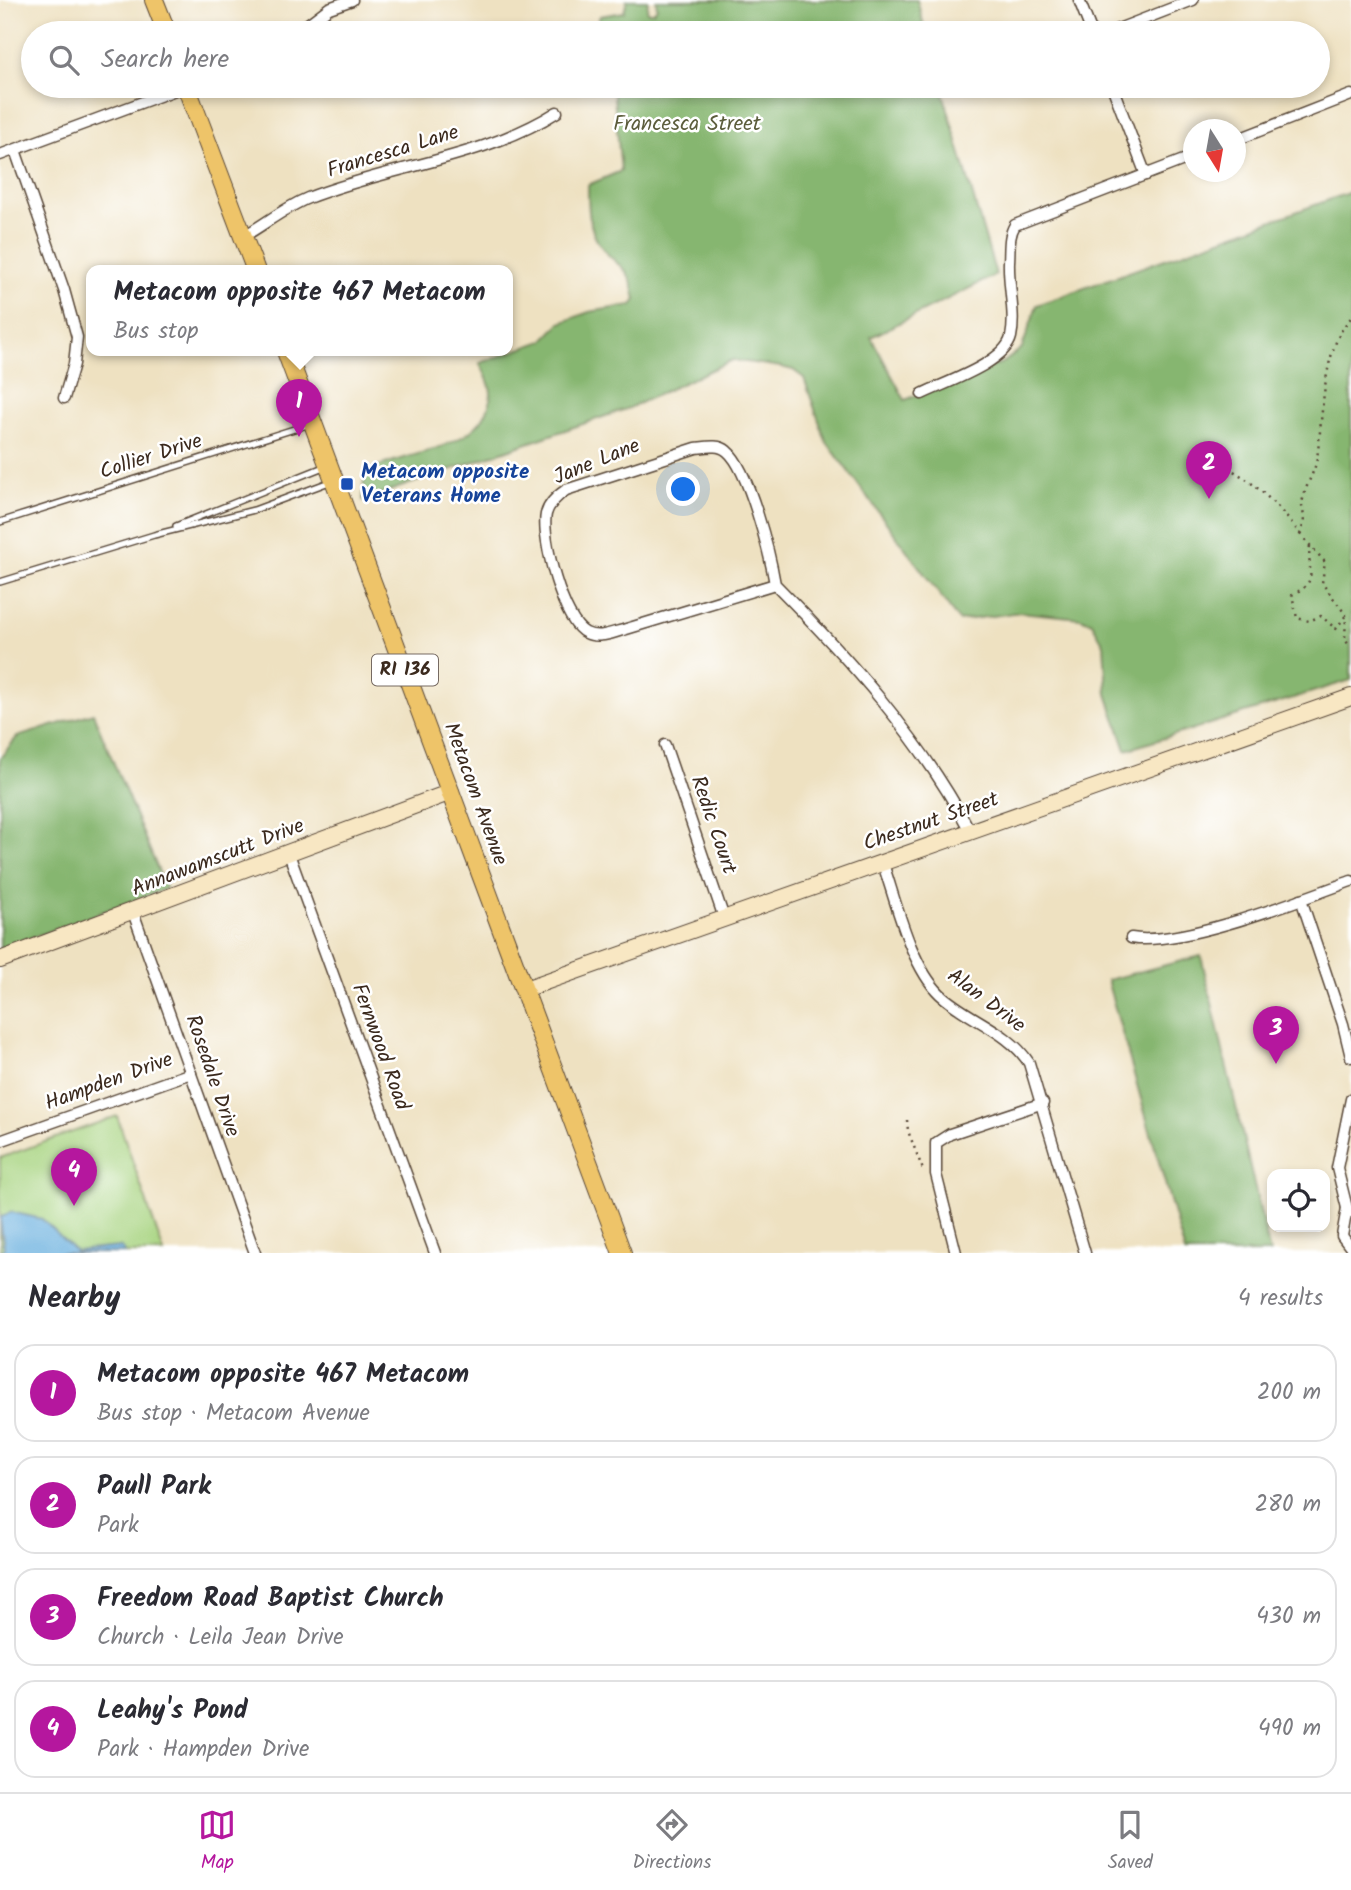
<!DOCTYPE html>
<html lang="en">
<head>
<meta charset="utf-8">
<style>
	body { margin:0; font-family:Kalam,sans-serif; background:#f2f2f3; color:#2b2b33 }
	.controls { position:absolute; right:21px; bottom:21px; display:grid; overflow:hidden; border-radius:14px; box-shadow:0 4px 10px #0003 }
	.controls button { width:63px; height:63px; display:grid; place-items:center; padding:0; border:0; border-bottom:2px solid #e1e1e2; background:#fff; color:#2b2b33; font:35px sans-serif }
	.compass { position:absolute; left:1183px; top:119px; width:63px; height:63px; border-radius:50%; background:#fff; box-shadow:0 4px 10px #0003; rotate:169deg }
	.you { position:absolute; left:684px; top:490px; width:24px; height:24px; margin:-18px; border:5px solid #fff; border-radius:50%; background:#1a73e8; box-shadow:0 0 0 10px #1a73e833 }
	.badge { display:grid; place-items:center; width:46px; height:46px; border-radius:50%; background:#b5179e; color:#fff; font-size:23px; font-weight:700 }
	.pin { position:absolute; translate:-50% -58px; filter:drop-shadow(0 2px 4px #0008) }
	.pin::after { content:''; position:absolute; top:37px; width:24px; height:21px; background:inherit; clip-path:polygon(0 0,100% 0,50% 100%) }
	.popup { position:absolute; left:86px; top:265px; width:427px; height:91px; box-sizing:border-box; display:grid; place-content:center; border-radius:14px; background:#fff; filter:drop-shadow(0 2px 5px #0005); font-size:23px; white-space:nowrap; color:#7c7c81 }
	.popup b { font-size:26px; color:#2b2b33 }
	.popup::after { content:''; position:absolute; left:50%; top:100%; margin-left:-14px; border:14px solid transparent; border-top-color:#fff }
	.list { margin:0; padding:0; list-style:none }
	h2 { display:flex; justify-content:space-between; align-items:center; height:91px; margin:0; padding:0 28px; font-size:30px }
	h2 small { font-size:23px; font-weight:400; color:#7c7c81 }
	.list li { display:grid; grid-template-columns:46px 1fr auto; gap:21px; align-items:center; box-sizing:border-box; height:98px; margin:0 14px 14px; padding:0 14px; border:2px solid #e1e1e2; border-radius:21px }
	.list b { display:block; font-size:26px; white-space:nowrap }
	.list p { margin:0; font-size:23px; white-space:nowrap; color:#7c7c81 }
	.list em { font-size:23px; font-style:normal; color:#7c7c81 }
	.icon { flex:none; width:38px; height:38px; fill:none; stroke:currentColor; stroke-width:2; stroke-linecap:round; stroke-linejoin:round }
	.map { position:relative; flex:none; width:1351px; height:1253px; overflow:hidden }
	.search { position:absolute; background:#fff; box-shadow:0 4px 10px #0003; left:21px; right:21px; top:21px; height:77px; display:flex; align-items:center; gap:18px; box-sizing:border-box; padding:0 24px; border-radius:38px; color:#7c7c81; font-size:26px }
	.sheet { height:539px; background:#fff }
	nav { display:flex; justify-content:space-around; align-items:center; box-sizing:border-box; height:98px; border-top:2px solid #e1e1e2; background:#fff; font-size:19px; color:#7c7c81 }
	nav a { display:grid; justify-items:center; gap:4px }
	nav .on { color:#b5179e }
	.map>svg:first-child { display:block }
	.green { fill:#a8d481; stroke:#727f50; stroke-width:2 }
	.forest { fill:#86b66f; stroke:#607046; stroke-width:2 }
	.water { fill:#67afde; stroke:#516c7e; stroke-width:2 }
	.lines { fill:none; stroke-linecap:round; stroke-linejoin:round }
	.lane-casing { stroke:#564536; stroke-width:8 }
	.street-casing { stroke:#564536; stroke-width:13 }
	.secondary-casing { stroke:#564536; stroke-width:18 }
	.primary-casing { stroke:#564536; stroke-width:20 }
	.path { stroke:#564536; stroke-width:2.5; stroke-dasharray:2 5; stroke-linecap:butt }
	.lane { stroke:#fff; stroke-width:5 }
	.street { stroke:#fff; stroke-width:10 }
	.secondary { stroke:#f8e7c3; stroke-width:16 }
	.primary { stroke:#eec469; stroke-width:18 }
	.transit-dot { fill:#1a4fb4; stroke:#fff; stroke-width:2.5 }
	.labels { text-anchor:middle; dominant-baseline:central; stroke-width:5; stroke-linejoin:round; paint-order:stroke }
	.shield { fill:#fff; stroke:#766a62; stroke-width:2 }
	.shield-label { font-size:19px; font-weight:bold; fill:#3b2a1e }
	.park-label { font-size:21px; fill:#5c5d3c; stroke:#fff }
	.street-label { font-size:21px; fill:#3b2a1e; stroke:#fff }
	.transit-label { font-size:21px; font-weight:bold; fill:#164399; stroke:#fff; text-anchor:start }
</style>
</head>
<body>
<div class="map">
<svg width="1351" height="1253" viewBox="0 0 1351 1253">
	<rect width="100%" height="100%" fill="#fff"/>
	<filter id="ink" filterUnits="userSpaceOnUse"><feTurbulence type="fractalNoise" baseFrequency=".0143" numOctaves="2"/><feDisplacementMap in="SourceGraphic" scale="14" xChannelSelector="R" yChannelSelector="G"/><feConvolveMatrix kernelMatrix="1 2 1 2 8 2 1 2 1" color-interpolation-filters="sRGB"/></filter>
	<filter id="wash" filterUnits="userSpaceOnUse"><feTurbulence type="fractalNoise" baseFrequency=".00686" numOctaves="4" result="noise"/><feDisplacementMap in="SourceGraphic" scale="28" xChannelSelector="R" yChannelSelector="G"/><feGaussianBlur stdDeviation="1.57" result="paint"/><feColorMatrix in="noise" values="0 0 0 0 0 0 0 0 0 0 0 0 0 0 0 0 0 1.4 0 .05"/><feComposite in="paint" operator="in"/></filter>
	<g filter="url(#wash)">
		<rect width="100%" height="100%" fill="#eee1c1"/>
		<path class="green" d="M117 1116 164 1253H0V1158Z"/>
		<g class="forest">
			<path d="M627 0H648L647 12H653L657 8 656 0H917L926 33H607L598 21 600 16 624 12Z"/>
			<path d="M613 86H941L996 275 871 337 905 400 1004 362 1022 348 1037 305 1351 192V680L1126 750 1107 694 1104 644 1092 623 1081 618 1020 612 959 621 826 441 804 378 793 370 781 367 732 360 629 408 363 500 364 477 372 469C411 451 489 448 491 393 491 384 484 372 480 363L543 341 560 323 589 312 632 305 636 300C629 261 619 271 600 245 588 229 588 205 588 185L621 171Z"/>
			<path d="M93 713 166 889 0 949V758L17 737Z"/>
			<path d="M1201 956 1270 1253H1185L1107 980Z"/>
		</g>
		<path class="water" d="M11 1212 42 1219 75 1251 121 1247 125 1253H0L4 1248 0 1218Z"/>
	</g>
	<g filter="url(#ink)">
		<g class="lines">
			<g class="lane-casing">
				<g id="lane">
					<path d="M0 522 310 424"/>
					<path d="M176 526 326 466"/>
					<path d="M0 582 154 535 254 510 332 481"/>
				</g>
			</g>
			<g class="street-casing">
				<g id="street">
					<path d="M1079 0 1092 33"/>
					<path d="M296 33 329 8 352 0"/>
					<path d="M1108 33 1193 0"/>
					<path d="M1112 86 1146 175"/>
					<path d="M1236 140 1351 95"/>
					<path d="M15 150 64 290 77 337 74 364 64 398"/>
					<path d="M0 155 186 86"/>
					<path d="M244 236C265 224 286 207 308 198 389 166 483 159 557 112"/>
					<path d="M922 394C944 383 1005 363 1011 337 1016 314 1008 286 1009 262 1010 249 1008 236 1015 225L1194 156"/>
					<path d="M775 584C770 555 749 469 727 451 719 444 706 447 696 448L566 490C557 496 549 503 546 514 541 537 563 623 586 633 598 639 611 633 623 630L775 584C850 660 920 737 970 831"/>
					<path d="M665 745 724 918"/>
					<path d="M289 854 435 1253"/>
					<path d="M882 861C896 901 910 965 940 994 968 1020 1008 1030 1029 1063L1085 1253"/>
					<path d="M1301 899 1343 1024 1351 1057"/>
					<path d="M133 912 255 1253"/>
					<path d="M1131 938C1181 947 1299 900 1351 881"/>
					<path d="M0 1141 191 1073"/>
					<path d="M1347 1208 1337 1168 1351 1099"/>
					<path d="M1351 1212 1347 1208 1342 1236 1351 1248"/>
					<path d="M956 1253 936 1174V1143L950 1134 1043 1103"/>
				</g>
			</g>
			<g class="secondary-casing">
				<g id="secondary">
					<path d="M0 960 451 792"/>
					<path d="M525 989 1351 697"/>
				</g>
			</g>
			<g class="primary-casing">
				<g id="primary">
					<path d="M154 0 167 33"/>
					<path d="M186 86 256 271"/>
					<path d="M286 351 622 1253"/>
				</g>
			</g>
			<g class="path">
				<path d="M1215 462C1249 475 1279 506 1300 534 1309 513 1299 511 1303 499 1306 484 1315 472 1317 458 1323 418 1322 347 1351 318"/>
				<path d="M1300 534 1325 562 1322 583 1346 615 1345 640 1351 647"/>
				<path d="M1310 546C1306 573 1321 580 1292 595L1297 618 1309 621 1321 616 1336 629 1346 615"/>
				<path d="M907 1120 908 1131 923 1170"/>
			</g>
			<use href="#lane" class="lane"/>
			<use href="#street" class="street"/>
			<use href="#secondary" class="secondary"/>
			<use href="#primary" class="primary"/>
		</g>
	</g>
	<rect class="transit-dot" x="340" y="477" width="14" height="14" rx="3.5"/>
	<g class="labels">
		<rect class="shield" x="372" y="654.5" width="66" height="31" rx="5"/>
		<g class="shield-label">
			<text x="405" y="670">RI 136</text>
		</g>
		<g class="park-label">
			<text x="687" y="124">Francesca Street</text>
		</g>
		<g class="street-label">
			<text transform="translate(393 152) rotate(-17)">Francesca Lane</text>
			<text transform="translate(151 457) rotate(-18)">Collier Drive</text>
			<text transform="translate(597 462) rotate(-22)">Jane Lane</text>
			<text transform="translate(475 794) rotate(70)">Metacom Avenue</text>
			<text transform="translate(931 822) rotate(-19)">Chestnut Street</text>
			<text transform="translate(713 825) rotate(71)">Redic Court</text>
			<text transform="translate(218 858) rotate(-21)">Annawamscutt Drive</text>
			<text transform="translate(986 1001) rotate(37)">Alan Drive</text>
			<text transform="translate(380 1047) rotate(70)">Fernwood Road</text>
			<text transform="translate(212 1076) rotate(71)">Rosedale Drive</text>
			<text transform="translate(109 1082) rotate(-20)">Hampden Drive</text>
		</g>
		<g class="transit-label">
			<text x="361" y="472">Metacom opposite<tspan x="361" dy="24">Veterans Home</tspan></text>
		</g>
	</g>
</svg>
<div class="controls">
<button><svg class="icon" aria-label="locate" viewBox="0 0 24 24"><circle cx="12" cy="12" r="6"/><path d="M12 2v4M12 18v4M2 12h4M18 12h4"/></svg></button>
</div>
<svg class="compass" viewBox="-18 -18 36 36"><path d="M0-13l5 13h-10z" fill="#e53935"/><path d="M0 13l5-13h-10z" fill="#7c7c81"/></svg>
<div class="you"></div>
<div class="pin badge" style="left:299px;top:437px">1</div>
<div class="popup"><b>Metacom opposite 467 Metacom</b>Bus stop</div>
<div class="pin badge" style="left:1209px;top:499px">2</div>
<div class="pin badge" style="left:1276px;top:1064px">3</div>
<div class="pin badge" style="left:74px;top:1206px">4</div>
<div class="search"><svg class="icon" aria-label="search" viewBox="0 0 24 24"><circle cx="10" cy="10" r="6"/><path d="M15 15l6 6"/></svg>Search here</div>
</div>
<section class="sheet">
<h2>Nearby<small>4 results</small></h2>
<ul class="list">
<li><span class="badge">1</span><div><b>Metacom opposite 467 Metacom</b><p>Bus stop · Metacom Avenue</p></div><em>200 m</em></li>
<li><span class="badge">2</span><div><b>Paull Park</b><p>Park</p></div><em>280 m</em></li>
<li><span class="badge">3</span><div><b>Freedom Road Baptist Church</b><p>Church · Leila Jean Drive</p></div><em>430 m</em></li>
<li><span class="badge">4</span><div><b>Leahy's Pond</b><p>Park · Hampden Drive</p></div><em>490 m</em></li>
</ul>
</section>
<nav>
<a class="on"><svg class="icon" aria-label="map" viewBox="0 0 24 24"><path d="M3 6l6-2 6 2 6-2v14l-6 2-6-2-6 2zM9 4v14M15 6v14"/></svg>Map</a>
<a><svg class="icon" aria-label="directions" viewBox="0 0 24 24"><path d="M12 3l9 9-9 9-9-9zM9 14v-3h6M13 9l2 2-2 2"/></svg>Directions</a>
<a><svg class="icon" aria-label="saved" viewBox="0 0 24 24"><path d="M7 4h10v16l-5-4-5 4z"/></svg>Saved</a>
</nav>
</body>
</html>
